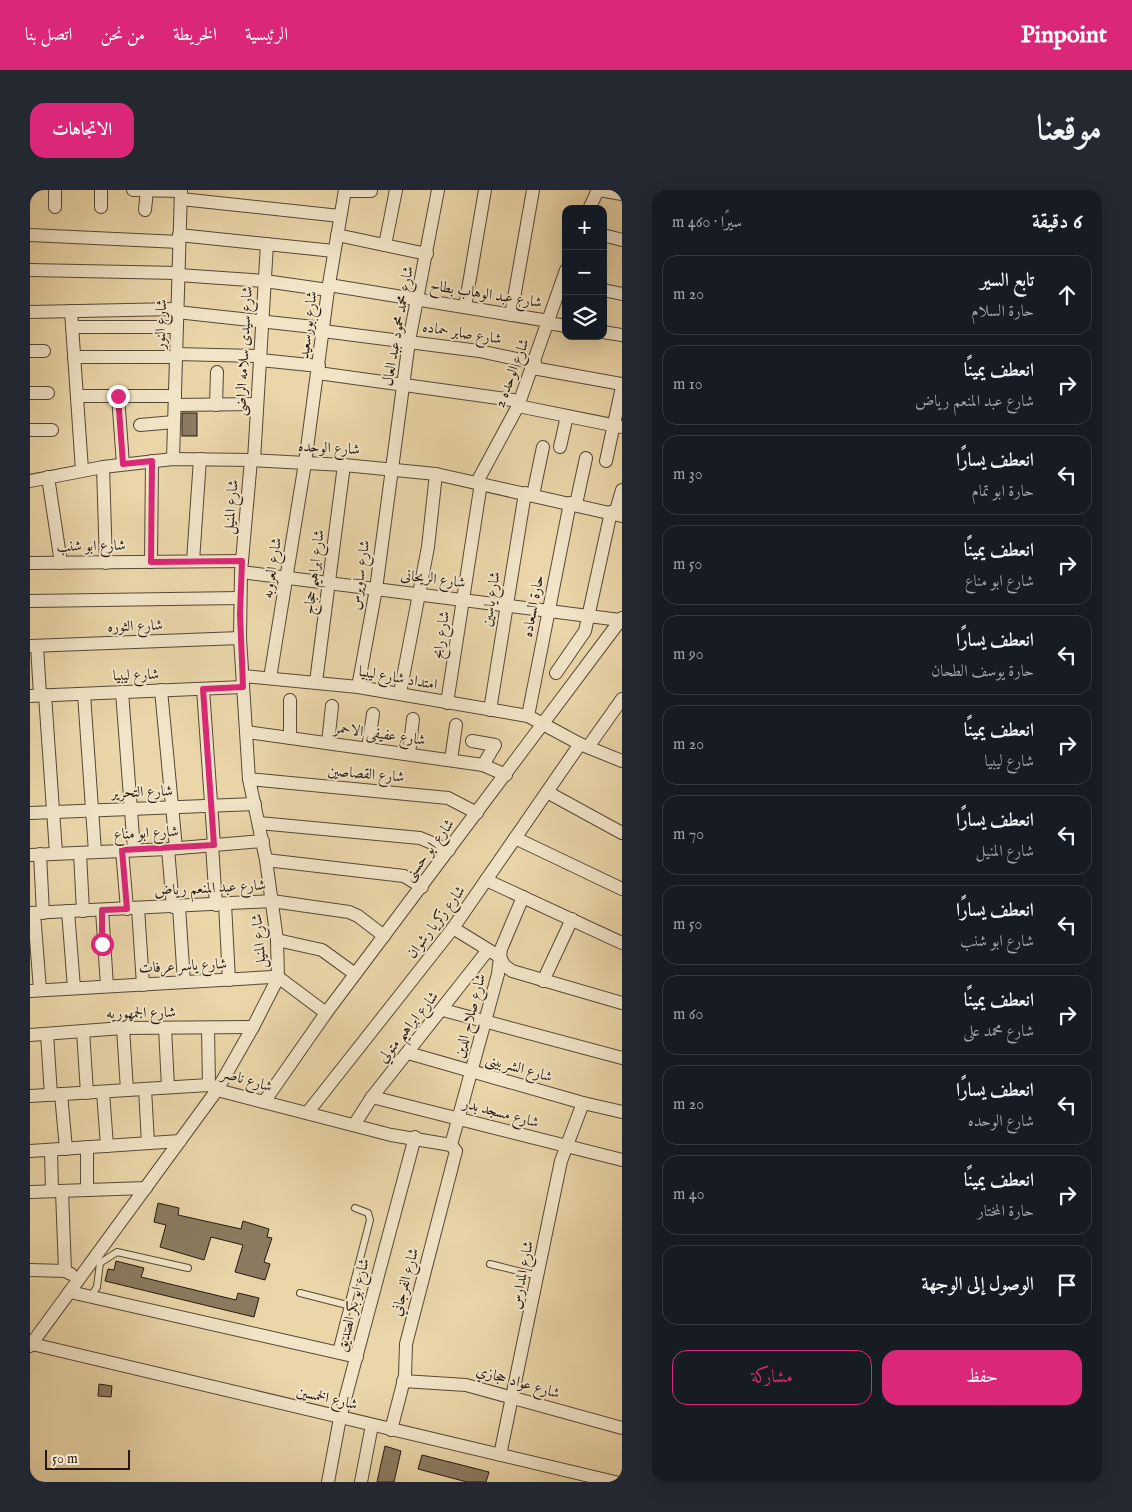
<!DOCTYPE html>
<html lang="ar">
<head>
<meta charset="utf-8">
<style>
	body { margin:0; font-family:"IM FELL English",Amiri,serif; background:#242831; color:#f1f3f6; direction:rtl }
	.controls { position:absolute; right:15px; top:15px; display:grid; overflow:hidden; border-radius:10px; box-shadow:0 5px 20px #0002 }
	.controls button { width:45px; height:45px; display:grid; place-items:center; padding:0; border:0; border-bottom:1px solid #363941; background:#171b24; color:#f1f3f6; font:25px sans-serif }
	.scale { position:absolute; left:15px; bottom:12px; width:85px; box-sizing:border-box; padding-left:5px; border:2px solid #251810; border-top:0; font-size:14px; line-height:18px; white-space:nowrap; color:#251810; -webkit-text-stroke:4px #f1e4c7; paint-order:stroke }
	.stop { position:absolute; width:15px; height:15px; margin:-11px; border:4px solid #db2777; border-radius:50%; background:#fff }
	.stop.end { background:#db2777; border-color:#fff; box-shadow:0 1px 5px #0008 }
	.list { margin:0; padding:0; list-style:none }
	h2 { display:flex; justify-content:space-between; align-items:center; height:65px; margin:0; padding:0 20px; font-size:21px }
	h2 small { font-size:16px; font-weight:400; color:#9ea1a6 }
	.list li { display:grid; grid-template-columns:32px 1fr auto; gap:15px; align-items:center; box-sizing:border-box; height:80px; margin:0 10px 10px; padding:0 10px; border:1px solid #363941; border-radius:15px }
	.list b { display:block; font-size:19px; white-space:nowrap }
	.list p { margin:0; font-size:16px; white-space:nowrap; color:#9ea1a6 }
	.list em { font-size:16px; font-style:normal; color:#9ea1a6 }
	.actions { display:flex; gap:10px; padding:15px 20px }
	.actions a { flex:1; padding:11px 0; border:1px solid #db2777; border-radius:15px; text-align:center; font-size:18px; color:#db2777 }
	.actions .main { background:#db2777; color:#fff }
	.icon { flex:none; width:28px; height:28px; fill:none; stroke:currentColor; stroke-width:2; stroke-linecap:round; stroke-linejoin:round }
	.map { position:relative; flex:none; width:592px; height:1292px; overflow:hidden; direction:ltr; border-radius:15px }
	header { display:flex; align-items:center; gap:30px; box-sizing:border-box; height:70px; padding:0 25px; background:#db2777; color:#fff }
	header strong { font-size:24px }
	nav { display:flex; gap:28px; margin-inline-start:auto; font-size:18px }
	.intro { display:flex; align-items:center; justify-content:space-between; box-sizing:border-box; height:120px; padding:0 30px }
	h1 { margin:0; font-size:35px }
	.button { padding:12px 22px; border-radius:15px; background:#db2777; color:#fff; font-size:18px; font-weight:700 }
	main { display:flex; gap:30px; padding:0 30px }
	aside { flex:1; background:#171b24; border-radius:15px; box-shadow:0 5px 20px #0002 }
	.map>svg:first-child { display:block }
	.building { fill:#8b7b60; stroke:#251810 }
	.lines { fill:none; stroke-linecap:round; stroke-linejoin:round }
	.lane-casing { stroke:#564836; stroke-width:8 }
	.street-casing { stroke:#564836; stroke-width:14 }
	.lane { stroke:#f1e4c7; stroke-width:6 }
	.street { stroke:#f1e4c7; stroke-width:12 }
	.route { stroke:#db2777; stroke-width:6 }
	.labels { text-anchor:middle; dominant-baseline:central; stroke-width:4; stroke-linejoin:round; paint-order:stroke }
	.street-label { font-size:15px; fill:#251810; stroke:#f1e4c7 }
</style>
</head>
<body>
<header>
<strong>Pinpoint</strong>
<nav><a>الرئيسية</a><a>الخريطة</a><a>من نحن</a><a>اتصل بنا</a></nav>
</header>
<div class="intro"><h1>موقعنا</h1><a class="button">الاتجاهات</a></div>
<main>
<aside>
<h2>6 دقيقة<small>سيرًا · 460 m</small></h2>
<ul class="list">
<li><svg class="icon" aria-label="ahead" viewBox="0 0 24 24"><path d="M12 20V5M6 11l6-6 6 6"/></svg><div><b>تابع السير</b><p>حارة السلام</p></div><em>20 m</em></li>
<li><svg class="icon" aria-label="right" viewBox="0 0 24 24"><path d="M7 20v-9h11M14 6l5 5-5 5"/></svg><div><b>انعطف يمينًا</b><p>شارع عبد المنعم رياض</p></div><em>10 m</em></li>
<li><svg class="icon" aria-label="left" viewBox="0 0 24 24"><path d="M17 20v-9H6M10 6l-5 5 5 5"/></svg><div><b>انعطف يسارًا</b><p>حارة ابو تمام</p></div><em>30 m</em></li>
<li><svg class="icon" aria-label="right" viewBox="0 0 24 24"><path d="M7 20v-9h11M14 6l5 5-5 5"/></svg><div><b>انعطف يمينًا</b><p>شارع ابو مناع</p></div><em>50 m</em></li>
<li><svg class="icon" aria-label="left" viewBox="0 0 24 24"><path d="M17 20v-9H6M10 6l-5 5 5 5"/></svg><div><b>انعطف يسارًا</b><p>حارة يوسف الطحان</p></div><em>90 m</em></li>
<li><svg class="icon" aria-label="right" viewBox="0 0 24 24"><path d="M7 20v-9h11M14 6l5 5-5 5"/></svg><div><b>انعطف يمينًا</b><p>شارع ليبيا</p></div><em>20 m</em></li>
<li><svg class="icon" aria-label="left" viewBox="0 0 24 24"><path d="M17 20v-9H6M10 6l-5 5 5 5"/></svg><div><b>انعطف يسارًا</b><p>شارع المنيل</p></div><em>70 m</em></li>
<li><svg class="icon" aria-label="left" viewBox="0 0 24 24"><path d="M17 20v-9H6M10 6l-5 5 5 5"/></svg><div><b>انعطف يسارًا</b><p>شارع ابو شنب</p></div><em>50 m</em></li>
<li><svg class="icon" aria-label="right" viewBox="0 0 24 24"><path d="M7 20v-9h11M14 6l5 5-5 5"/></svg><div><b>انعطف يمينًا</b><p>شارع محمد على</p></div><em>60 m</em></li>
<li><svg class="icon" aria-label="left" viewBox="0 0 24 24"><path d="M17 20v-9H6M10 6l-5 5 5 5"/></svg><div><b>انعطف يسارًا</b><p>شارع الوحده</p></div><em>20 m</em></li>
<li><svg class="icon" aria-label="right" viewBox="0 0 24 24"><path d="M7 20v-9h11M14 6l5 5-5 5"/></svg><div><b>انعطف يمينًا</b><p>حارة المختار</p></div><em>40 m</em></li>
<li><svg class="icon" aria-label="arrive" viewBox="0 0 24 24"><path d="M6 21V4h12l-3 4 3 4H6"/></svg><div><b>الوصول إلى الوجهة</b></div></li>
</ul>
<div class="actions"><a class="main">حفظ</a><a>مشاركة</a></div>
</aside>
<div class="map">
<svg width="592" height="1292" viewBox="0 0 592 1292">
	<rect width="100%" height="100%" fill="#ead6a9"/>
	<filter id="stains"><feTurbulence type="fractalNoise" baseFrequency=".004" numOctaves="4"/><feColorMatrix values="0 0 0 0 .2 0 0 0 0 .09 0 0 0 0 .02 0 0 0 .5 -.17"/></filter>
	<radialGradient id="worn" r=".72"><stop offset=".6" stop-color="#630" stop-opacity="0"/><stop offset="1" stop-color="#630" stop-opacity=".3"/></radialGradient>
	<g class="building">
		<rect x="152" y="223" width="15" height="23"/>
		<path d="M128 1013 149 1018 148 1025 211 1039 213 1031 239 1039 237 1047 242 1048 234 1072 240 1074 235 1090 205 1082 213 1055 181 1047 174 1070 130 1057 136 1035 124 1032Z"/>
		<path d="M86 1071 114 1078 111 1087 206 1110 208 1103 229 1108 224 1127 75 1091 78 1079 84 1080Z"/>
		<path d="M69 1194 82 1196 81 1207 68 1206Z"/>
		<path d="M355 1256 371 1261 364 1292H347Z"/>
		<path d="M392 1265 459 1282 456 1292H437L388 1279Z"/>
	</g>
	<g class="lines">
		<g class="lane-casing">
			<g id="lane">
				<path d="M460 1074 508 1086"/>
				<path d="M270 1103 317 1115"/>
				<path d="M61 1106 67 1097 70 1073 87 1062 158 1078"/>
				<path d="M306 1162 340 1030 338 1023 325 1018"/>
			</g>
		</g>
		<g class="street-casing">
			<g id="street">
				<path d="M103 0 151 1"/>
				<path d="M569 0 592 4"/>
				<path d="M315 1H341"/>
				<path d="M151 9 310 26"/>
				<path d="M25 17V0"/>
				<path d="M71 17V0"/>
				<path d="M559 19 568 0"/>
				<path d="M115 20 117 0"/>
				<path d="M0 45 149 52"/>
				<path d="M149 45 304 61"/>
				<path d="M307 45 397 64"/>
				<path d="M573 45 592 50"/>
				<path d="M355 55 366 0"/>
				<path d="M0 80 148 83"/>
				<path d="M148 85 235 91 298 100"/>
				<path d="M299 95 519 131"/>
				<path d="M573 100 592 104"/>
				<path d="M435 117 455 0"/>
				<path d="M41 121 52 280"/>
				<path d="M0 122 147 119"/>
				<path d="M147 122 293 138"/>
				<path d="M481 125 503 0"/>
				<path d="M518 133 536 136"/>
				<path d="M42 137H147"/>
				<path d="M293 141 449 161 505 173"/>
				<path d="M573 142 592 145"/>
				<path d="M0 161H14"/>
				<path d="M146 164 230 166"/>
				<path d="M44 167H146"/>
				<path d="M230 170 289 176"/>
				<path d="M503 178 592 194"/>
				<path d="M288 183 490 211"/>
				<path d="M0 203H18"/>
				<path d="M47 206H145"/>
				<path d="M88 206 93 274"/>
				<path d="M145 215 227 214"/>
				<path d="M186 215 187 182"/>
				<path d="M488 216 592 237"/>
				<path d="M110 235 144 232"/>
				<path d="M0 240H22"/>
				<path d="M530 257 537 226"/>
				<path d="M143 269 151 0"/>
				<path d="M224 270 237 54"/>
				<path d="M576 271 592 197"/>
				<path d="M73 277 76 373"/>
				<path d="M18 287 31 373"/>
				<path d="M0 291 73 277 143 269 221 270 314 275 406 284 592 326"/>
				<path d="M447 292 488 216 536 80"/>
				<path d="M503 305 513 257"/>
				<path d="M546 314 556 268"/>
				<path d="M585 324 592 300"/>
				<path d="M163 371 170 269"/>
				<path d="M121 372 122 271"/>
				<path d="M0 373 212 371"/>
				<path d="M211 382 590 430"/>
				<path d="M0 411 210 408"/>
				<path d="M0 456 210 448"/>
				<path d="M7 456 10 505"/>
				<path d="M526 483 555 441 581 322"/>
				<path d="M213 486 328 497 498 526 550 554 592 571"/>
				<path d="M240 488 275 273 298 100 315 0"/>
				<path d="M286 492 314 275"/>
				<path d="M328 497 346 399 379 151 408 0"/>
				<path d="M173 499 184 655"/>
				<path d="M131 500 146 658"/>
				<path d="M92 502 104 660"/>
				<path d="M370 503 398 357 406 284"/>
				<path d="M54 504 65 662"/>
				<path d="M15 505 26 663"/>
				<path d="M0 506 213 497"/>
				<path d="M260 510V548"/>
				<path d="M417 513 451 293"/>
				<path d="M460 520 495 303"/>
				<path d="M498 526 540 313"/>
				<path d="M217 542 453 575 476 585"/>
				<path d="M442 551 465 555 453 575"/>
				<path d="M298 553 302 516"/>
				<path d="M558 557 592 509"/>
				<path d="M338 558 343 524"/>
				<path d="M379 564 383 529"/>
				<path d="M421 570 426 535"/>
				<path d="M219 589 418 608 447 623"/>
				<path d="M517 602 592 643"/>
				<path d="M0 623 225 614"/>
				<path d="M229 633 390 648 419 660"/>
				<path d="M485 648 592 699"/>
				<path d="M182 655 186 715"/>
				<path d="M138 659 143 717"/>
				<path d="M92 660 97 719"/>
				<path d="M50 663 53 721"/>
				<path d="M10 664 13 723"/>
				<path d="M0 665 138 659 233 651"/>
				<path d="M236 670 374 686 392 697"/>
				<path d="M456 690 592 753"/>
				<path d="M195 714 199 790"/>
				<path d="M149 717 154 792"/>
				<path d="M108 718 113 795"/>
				<path d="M72 720 77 796"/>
				<path d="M38 721 44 798"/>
				<path d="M0 723 242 711 319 722 328 726 354 746"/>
				<path d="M4 723 10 800"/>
				<path d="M423 738 470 767 474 775 482 781 592 813"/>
				<path d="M247 750 292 760 325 784"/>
				<path d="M513 791 542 729"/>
				<path d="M0 801 242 787 252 790 296 823"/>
				<path d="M413 820 592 868"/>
				<path d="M93 838 97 900"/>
				<path d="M135 838 138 897"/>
				<path d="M178 838 179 895"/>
				<path d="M53 841 57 903"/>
				<path d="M17 844 21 905"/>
				<path d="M0 845 93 838 223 837"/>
				<path d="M378 863 553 913 592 922"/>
				<path d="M115 899 118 953"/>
				<path d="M73 902 77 956"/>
				<path d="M31 904 36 959"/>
				<path d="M0 906 179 895 187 900 361 945 421 955"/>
				<path d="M342 907 592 970"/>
				<path d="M234 912 296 823 592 428"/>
				<path d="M278 922 423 738 550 554"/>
				<path d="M324 935 342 907 458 760"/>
				<path d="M421 955 468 784 471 759 493 707"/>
				<path d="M57 957V1000"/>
				<path d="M21 960 22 1001"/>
				<path d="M0 961 150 951"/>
				<path d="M32 1001 35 1081"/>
				<path d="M0 1002 116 998"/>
				<path d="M0 1080 35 1081 41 1084"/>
				<path d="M40 1102 327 1167"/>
				<path d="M2 1154 585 1292"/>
				<path d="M0 1156 187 900 223 837 248 788 247 750 236 670 219 589 210 448 211 382 221 270"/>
				<path d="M373 1191 436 1195 592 1238"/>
				<path d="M361 1240 375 1186 376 1154 426 961 421 955"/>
				<path d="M470 1265 531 971 553 913"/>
				<path d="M298 1292 310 1228 385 947"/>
				<path d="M331 1292 342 1235"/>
			</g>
		</g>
		<use href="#lane" class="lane"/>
		<use href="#street" class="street"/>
	</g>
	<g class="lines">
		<path class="route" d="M72 754V720L97 719 92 660 184 655 173 499 213 497 210 424 212 371 121 372 122 271 93 274 88 206"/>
	</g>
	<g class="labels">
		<g class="street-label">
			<text transform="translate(456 104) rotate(9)">شارع عبد الوهاب بطاح</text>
			<text transform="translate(131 134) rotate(-88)">شارع النور</text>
			<text transform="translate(278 135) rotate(-83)">شارع بورسعيد</text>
			<text transform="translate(368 136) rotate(-80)">شارع محمد محمود عبد العال</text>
			<text transform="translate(432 143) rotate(9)">شارع صابر حماده</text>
			<text transform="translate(214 161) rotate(-87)">شارع سيدى سلامه الراضى</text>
			<text transform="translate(482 183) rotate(-69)">شارع الوحده 2</text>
			<text transform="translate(299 258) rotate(3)">شارع الوحده</text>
			<text transform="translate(201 317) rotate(-85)">شارع المنيل</text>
			<text transform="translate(61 356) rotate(-1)">شارع ابو شنب</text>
			<text transform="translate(242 378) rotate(-81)">شارع العروبه</text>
			<text transform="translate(284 382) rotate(-83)">شارع ابراهيم حجاج</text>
			<text transform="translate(330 385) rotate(-82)">شارع ساويرس</text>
			<text transform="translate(403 389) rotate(7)">شارع الريحانى</text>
			<text transform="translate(461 409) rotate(-81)">شارع ياسين</text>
			<text transform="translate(503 416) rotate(-79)">حارة السعاده</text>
			<text transform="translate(105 436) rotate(-2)">شارع الثوره</text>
			<text transform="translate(411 445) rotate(-81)">شارع رابح</text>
			<text transform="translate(106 485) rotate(-2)">شارع ليبيا</text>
			<text transform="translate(368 488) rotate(10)">امتداد شارع ليبيا</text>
			<text transform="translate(350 544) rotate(8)">شارع عفيفى الاحمر</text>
			<text transform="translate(336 584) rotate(5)">شارع القصاصين</text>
			<text transform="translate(112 602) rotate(-2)">شارع التحرير</text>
			<text transform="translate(116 643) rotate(-3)">شارع ابو مناع</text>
			<text transform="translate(399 660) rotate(-53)">شارع ابو حسنى</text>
			<text transform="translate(180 698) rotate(-3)">شارع عبد المنعم رياض</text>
			<text transform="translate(406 732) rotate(-53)">شارع زكريا رشوان</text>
			<text transform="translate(229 751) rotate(-95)">شارع المنيل</text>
			<text transform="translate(153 776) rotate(-3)">شارع ياسر عرفات</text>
			<text transform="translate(111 823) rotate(-1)">شارع الجمهوريه</text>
			<text transform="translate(440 826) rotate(-75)">شارع صلاح الدين</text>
			<text transform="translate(378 837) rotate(-51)">شارع ابراهيم متولي</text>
			<text transform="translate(489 878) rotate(16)">شارع الشربينى</text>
			<text transform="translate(217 890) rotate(16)">شارع ناصر</text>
			<text transform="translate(471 923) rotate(15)">شارع مسجد بدر</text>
			<text transform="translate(492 1085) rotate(-79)">شارع المدارس</text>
			<text transform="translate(375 1092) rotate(-75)">شارع الفرجاني</text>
			<text transform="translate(323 1115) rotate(-76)">شارع ابو بكر الصديق</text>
			<text transform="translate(488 1192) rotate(16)">شارع عواد حجازي</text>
			<text transform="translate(297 1208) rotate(13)">شارع الخمسين</text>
		</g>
	</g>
	<rect width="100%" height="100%" filter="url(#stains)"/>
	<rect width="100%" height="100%" fill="url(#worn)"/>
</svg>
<div class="controls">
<button>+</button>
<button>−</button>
<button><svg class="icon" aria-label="layers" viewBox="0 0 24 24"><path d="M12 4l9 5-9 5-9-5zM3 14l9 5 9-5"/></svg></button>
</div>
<div class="scale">50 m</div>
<div class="stop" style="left:72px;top:754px"></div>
<div class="stop end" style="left:88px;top:206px"></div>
</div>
</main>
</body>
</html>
